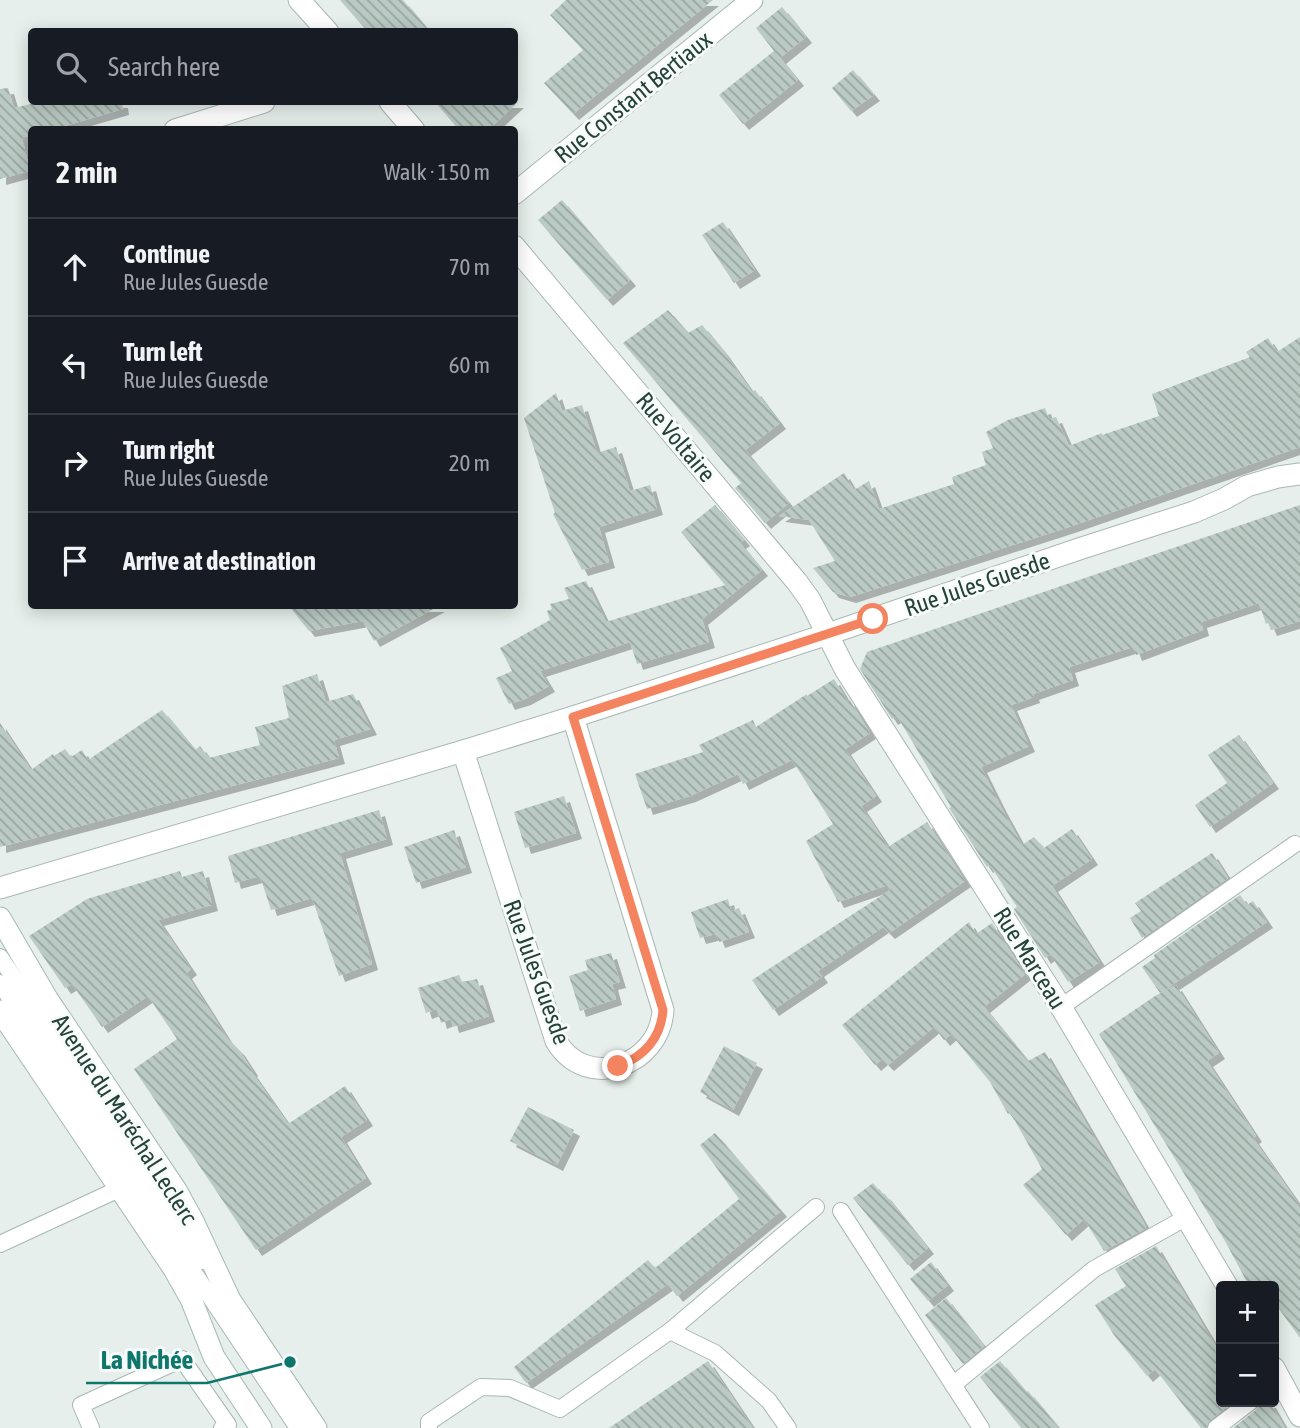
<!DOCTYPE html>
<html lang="en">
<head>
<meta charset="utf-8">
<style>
	body { margin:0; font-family:"Asap Condensed",sans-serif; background:#242831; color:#f1f3f6 }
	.controls { position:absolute; right:21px; bottom:21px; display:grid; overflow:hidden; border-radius:7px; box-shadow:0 4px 18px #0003 }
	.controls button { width:63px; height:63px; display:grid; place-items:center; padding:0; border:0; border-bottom:2px solid #363941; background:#171b24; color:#f1f3f6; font:35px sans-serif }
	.stop { position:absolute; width:21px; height:21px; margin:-16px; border:5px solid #f4845f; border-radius:50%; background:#fff }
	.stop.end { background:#f4845f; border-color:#fff; box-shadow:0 2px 7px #0008 }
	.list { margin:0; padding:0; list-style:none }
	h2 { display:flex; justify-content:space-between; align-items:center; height:91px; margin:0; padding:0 28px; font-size:30px }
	h2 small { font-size:23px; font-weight:400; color:#9ea1a6 }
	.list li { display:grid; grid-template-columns:46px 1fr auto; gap:21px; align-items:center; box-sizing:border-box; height:98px; padding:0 28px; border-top:2px solid #363941 }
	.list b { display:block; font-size:26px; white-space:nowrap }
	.list p { margin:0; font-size:23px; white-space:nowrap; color:#9ea1a6 }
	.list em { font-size:23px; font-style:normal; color:#9ea1a6 }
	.icon { flex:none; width:38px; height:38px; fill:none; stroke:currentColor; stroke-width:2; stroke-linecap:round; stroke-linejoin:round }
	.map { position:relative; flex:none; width:1300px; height:1428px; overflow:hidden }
	.search { position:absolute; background:#171b24; box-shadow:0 4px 18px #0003; left:28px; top:28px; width:490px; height:77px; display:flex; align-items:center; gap:18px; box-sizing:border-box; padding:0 24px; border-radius:7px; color:#9ea1a6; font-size:26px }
	.panel { position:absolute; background:#171b24; box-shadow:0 4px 18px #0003; left:28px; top:126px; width:490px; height:483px; border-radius:7px }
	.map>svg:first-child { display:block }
	.building { fill:url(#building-back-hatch); filter:url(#shadow) }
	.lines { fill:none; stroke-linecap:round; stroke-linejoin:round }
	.lane-casing { stroke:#a8b8b2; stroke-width:18 }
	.street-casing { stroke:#a8b8b2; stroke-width:23 }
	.secondary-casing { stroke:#a4bbb3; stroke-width:23 }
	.lane { stroke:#fff; stroke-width:16 }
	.street { stroke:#fff; stroke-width:21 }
	.secondary { stroke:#fff; stroke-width:21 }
	.route { stroke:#f4845f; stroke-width:9 }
	.labels { text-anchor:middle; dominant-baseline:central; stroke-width:6; stroke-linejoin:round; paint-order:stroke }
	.street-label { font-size:24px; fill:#24423a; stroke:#f7fbf9 }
	.leader { fill:none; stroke:#0f766e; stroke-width:2.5 }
	.callout-dot { fill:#0f766e; stroke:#f7fbf9; stroke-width:2.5 }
	.callout-label { font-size:26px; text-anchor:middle; font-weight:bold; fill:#0f766e; stroke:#f7fbf9; stroke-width:6; stroke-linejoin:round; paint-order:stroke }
</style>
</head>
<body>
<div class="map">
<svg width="1300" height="1428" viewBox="0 0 1300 1428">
	<defs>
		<pattern id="building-back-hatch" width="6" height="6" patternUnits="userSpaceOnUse" patternTransform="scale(1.75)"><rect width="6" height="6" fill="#bbcac4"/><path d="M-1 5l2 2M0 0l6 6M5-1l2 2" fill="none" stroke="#98a6a0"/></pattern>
		<filter id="shadow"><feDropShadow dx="6" dy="6" stdDeviation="0" flood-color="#0004"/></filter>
	</defs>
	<rect width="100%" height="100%" fill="#e6efeb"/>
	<g class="building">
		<path d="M340 0H403L430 32H368Z"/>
		<path d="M566 0H713L573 114 544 83 583 50 550 15Z"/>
		<path d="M782 7 806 37 780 58 798 80 743 124 719 95 774 51 756 28Z"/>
		<path d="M853 70 874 95 851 111 832 88Z"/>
		<path d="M8 88 14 108 39 102H122L123 109 51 130H32V135L22 138 30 171 0 179V89Z"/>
		<path d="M435 102H518L488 130H459Z"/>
		<path d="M562 200 630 280 607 300 538 220Z"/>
		<path d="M723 222 755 270 734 283 702 235Z"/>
		<path d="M668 310 688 333 702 325 724 352 752 392 755 390 780 423 745 450 789 503 765 523 735 488 741 483 623 343Z"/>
		<path d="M1300 337V447L1069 527 850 597 833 592 813 568 835 561 809 520 779 516 844 473 854 490 869 481 879 509 954 484 952 477 986 465 982 452 993 448 986 432 1008 420 1045 408 1049 419 1056 417 1069 446 1102 433V435L1159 416 1152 394 1250 357 1246 352 1268 338 1277 352Z"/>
		<path d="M556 393 562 411 582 405 597 453 616 447 630 491 650 485 657 509 599 527 609 562 582 570 553 514 555 513 524 418Z"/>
		<path d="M715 505 744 540 740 543 762 570 702 619 709 642 637 664 630 642 540 671 549 686 525 699 509 704 496 678 512 671 500 648 550 620 547 611 552 609 550 604 569 599 564 588 586 581 606 622 725 585 681 532Z"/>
		<path d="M1300 505V621L1271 630 1268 623 1266 624 1259 603 1201 622 1203 630 1136 655 1133 647 1069 667 1073 680 1033 694 1034 697 1011 705 1029 746 981 767 1001 807 1022 845 1034 837 1044 848 1072 829 1092 859 1052 886 1100 962 1068 982 1050 954 1045 958 1014 909 1017 907 990 865 987 867 949 808 951 807 897 716 892 719 860 669 867 652Z"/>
		<path d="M289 606H439L374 641 363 621 309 631Z"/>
		<path d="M317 674 326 702 353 694 371 729 334 740 339 758 0 847V723L31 770 53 754 54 756 65 749 71 757 82 750 88 760 162 710 195 750 200 746 209 758 260 745 255 727 289 718 282 686Z"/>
		<path d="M834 679 848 702 849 699 870 733 845 749 876 796 861 806 888 847 927 822 965 881 889 933 883 927 818 971 822 977 773 1010 752 980 890 890 888 885 838 902 806 841 833 824 792 760 743 784 738 774 690 796 647 809 635 774 703 752 699 745 753 720 756 727 807 694V696Z"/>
		<path d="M1239 735 1273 783 1210 827 1195 805 1227 783 1208 755Z"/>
		<path d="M564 796 576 833 525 848 514 812Z"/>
		<path d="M379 810 387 839 340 853 372 964 339 976 312 898 271 910 260 876 235 883 228 856Z"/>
		<path d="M454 830 466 867 416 883 404 847Z"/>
		<path d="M1212 853 1228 878 1142 938 1130 918 1141 911 1135 903Z"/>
		<path d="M180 871 182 877 203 871 212 905 158 920 191 969 186 973 227 1038 239 1050 252 1070 251 1071 288 1124 345 1086 367 1120 341 1137 366 1178 256 1250 134 1069 177 1039 148 996 102 1027 72 984 65 988 29 936 87 899Z"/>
		<path d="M1240 895 1247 905 1253 901 1267 922 1160 993 1142 967 1155 958 1154 955Z"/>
		<path d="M728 899 731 911 739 908 749 932 719 942 716 934 700 938 691 912Z"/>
		<path d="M969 922 976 934 992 923 1025 974 984 1007 1028 1061 1045 1052 1145 1225 1146 1228 1104 1251 1084 1219 1066 1235 1023 1185 1042 1169 1014 1119 1009 1113 1008 1114 990 1082 951 1034 944 1040 934 1027 888 1065 882 1059 875 1065 842 1025Z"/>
		<path d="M611 953 620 982 612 984 616 999 580 1011 569 976 588 970 585 960Z"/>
		<path d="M459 975 462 982 477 979 489 1016 453 1027 451 1019 441 1023 437 1009 426 1013 418 988Z"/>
		<path d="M1176 985 1219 1053 1207 1061 1256 1136 1253 1138 1300 1206V1338L1274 1302V1286H1249L1225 1241 1099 1034 1155 996Z"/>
		<path d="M724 1046 757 1063 733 1110 700 1092Z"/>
		<path d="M528 1107 574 1130 557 1165 510 1141Z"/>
		<path d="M715 1133 781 1211 677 1296 668 1284 526 1383 514 1367 648 1260 655 1268 739 1199 700 1145Z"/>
		<path d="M873 1183 883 1195 884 1193 928 1248 908 1265 853 1198Z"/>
		<path d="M1156 1246 1218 1350 1215 1351 1221 1362V1402H1233L1210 1420 1206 1428H1201L1155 1369 1147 1376 1114 1335 1095 1305 1126 1286 1115 1269Z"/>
		<path d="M931 1262 948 1285 928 1301 910 1279Z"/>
		<path d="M946 1298 984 1346 963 1364 925 1315Z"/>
		<path d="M708 1361 753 1428H609Z"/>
		<path d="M1000 1361 1026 1392 1028 1391 1059 1428H1021L980 1377Z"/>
		<path d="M1260 1402H1270L1285 1428H1233L1256 1410Z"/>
	</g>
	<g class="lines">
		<g class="lane-casing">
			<g id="lane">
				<path d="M0 957 203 1261"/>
				<path d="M0 983 298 1428"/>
				<path d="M1061 1007 1295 844"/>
				<path d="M841 1211 981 1428"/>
				<path d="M0 1244 119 1189"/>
				<path d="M670 1331 715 1353 769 1401 788 1428"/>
				<path d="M953 1385 1094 1269 1187 1217"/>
				<path d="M91 1428 81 1405 182 1359 228 1425 222 1428"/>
				<path d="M429 1428V1422L481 1387 510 1388 560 1409 670 1331 816 1207"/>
				<path d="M1216 1428 1250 1402"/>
			</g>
		</g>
		<g class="street-casing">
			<g id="street">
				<path d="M299 0 328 32"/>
				<path d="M390 102 414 130"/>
				<path d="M175 130 264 102"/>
				<path d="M514 194 752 0"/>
				<path d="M514 246 797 582 810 600 845 669 1061 1007 1227 1286"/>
				<path d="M463 751 556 1041C586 1092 660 1066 663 1010L573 717"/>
				<path d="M0 888 463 751 573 717 828 634 1082 548 1194 512 1224 499 1247 486 1278 477 1300 474"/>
				<path d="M1274 1368 1300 1416"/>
			</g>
		</g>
		<g class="secondary-casing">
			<g id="secondary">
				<path d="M0 918 48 1000 176 1190 192 1219 230 1300 316 1428"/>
				<path d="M0 1011 174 1269 191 1299 214 1357 261 1428"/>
			</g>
		</g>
		<use href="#lane" class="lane"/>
		<use href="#street" class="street"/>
		<use href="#secondary" class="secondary"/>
	</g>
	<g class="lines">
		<path class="route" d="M618 1066C644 1057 661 1038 663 1010L573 717 873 619"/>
	</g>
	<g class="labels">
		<g class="street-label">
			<text transform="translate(633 97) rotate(-39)">Rue Constant Bertiaux</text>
			<text transform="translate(676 437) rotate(50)">Rue Voltaire</text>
			<text transform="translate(977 584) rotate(-19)">Rue Jules Guesde</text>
			<text transform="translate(1030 958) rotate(58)">Rue Marceau</text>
			<text transform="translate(537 972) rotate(70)">Rue Jules Guesde</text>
			<text transform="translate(125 1119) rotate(57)">Avenue du Maréchal Leclerc</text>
		</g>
	</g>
	<path class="leader" d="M290 1362L207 1383H86"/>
	<circle class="callout-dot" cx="290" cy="1362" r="7"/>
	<g class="callout-label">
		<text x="147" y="1369">La Nichée</text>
	</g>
</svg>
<div class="controls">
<button>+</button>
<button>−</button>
</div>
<div class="stop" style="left:873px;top:619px"></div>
<div class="stop end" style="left:618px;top:1066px"></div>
<div class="search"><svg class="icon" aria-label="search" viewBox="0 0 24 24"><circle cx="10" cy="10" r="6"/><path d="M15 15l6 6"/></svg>Search here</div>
<section class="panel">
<h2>2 min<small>Walk · 150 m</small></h2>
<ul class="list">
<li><svg class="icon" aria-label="ahead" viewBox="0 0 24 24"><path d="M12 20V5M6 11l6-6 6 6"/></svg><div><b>Continue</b><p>Rue Jules Guesde</p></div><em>70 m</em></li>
<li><svg class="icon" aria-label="left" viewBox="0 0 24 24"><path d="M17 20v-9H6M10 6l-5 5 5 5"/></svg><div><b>Turn left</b><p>Rue Jules Guesde</p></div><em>60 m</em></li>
<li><svg class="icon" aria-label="right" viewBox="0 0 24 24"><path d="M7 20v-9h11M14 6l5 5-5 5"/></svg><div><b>Turn right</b><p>Rue Jules Guesde</p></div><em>20 m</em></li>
<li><svg class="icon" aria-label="arrive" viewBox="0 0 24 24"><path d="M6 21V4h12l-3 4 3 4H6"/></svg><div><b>Arrive at destination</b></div></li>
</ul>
</section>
</div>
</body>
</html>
